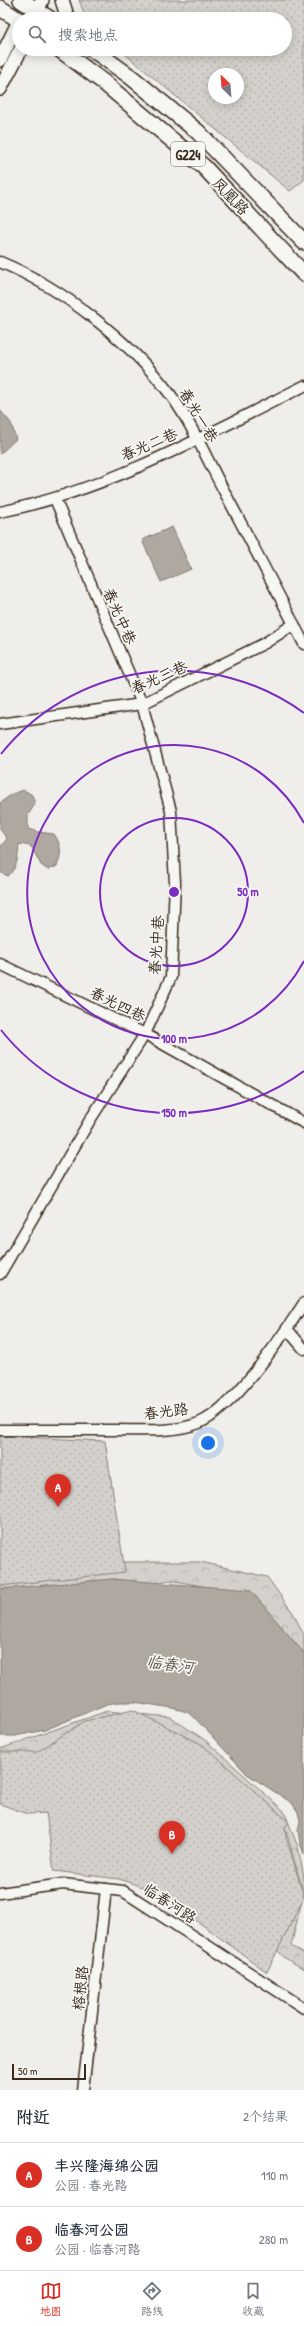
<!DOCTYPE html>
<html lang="zh">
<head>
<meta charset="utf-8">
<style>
	body { margin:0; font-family:"Patrick Hand","LXGW WenKai TC",sans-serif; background:#f6f6f7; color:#1f2937 }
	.compass { position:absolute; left:208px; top:68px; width:36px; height:36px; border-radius:50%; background:#fff; box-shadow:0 2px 10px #0003; rotate:335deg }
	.scale { position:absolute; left:12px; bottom:10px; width:74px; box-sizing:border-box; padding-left:4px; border:2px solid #3b2a1e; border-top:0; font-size:11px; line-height:14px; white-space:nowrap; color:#3b2a1e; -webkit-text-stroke:3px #f6f6f2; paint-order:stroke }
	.you { position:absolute; left:208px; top:1443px; width:14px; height:14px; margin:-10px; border:3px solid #fff; border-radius:50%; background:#1a73e8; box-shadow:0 0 0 6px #1a73e833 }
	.badge { display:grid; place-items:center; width:26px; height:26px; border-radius:50%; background:#d93025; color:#fff; font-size:13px; font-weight:700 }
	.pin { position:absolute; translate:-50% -33px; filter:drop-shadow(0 1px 2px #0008) }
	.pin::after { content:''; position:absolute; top:21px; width:14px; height:12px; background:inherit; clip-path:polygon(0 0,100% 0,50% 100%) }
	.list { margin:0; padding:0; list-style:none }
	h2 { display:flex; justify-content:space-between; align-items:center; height:52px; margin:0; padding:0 16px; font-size:17px }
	h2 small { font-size:13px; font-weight:400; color:#747a83 }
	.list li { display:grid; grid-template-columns:26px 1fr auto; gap:12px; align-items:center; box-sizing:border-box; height:64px; padding:0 16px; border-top:1px solid #e0e1e3 }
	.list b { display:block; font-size:15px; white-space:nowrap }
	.list p { margin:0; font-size:13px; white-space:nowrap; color:#747a83 }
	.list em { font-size:13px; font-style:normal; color:#747a83 }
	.icon { flex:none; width:22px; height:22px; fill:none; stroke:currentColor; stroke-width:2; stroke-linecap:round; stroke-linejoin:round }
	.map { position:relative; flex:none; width:304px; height:2090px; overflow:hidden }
	.search { position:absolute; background:#fff; box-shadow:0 2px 10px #0003; left:12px; right:12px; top:12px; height:44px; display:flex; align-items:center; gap:10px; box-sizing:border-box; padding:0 14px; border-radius:22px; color:#747a83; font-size:15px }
	.sheet { height:180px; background:#fff }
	nav { display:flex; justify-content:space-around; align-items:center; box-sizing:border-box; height:56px; border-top:1px solid #e0e1e3; background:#fff; font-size:11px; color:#747a83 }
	nav a { display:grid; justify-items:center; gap:2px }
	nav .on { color:#d93025 }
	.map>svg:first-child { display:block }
	.forest { fill:url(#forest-crowns); stroke:#887e75 }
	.park { fill:url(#park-dots); stroke:#887e75; fill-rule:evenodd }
	.water { fill:#afa8a1; stroke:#81766d }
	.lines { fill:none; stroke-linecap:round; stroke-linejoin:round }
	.minor-casing { stroke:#3b2a1e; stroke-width:13 }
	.major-casing { stroke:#3b2a1e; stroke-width:16 }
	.highway-casing { stroke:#3b2a1e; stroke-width:18 }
	.minor { stroke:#f6f6f2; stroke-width:10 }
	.major { stroke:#f6f6f2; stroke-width:13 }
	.highway { stroke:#f6f6f2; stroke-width:15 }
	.ring { fill:none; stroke:#7b2cbf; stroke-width:2 }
	.labels { text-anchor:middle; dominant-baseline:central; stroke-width:3.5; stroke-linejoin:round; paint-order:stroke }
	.shield { fill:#f6f6f2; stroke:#73675e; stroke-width:1 }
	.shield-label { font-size:14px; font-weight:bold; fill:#3b2a1e }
	.street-label { font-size:15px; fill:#3b2a1e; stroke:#f6f6f2 }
	.water-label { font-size:16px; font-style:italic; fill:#64564c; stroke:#f6f6f2 }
	.centre { fill:#7b2cbf; stroke:#f6f6f2; stroke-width:2 }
	.ring-label { font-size:12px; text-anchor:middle; font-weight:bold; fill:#7b2cbf; stroke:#f6f6f2; stroke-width:3.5; stroke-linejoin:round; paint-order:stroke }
</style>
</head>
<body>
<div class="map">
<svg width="304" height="2090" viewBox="0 0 304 2090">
	<defs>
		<pattern id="forest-crowns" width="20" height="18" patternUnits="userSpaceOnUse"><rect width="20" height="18" fill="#d4d1cc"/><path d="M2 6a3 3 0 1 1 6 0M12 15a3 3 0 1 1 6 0" fill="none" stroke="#b7b4af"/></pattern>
		<pattern id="park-dots" width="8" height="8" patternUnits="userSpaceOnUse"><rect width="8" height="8" fill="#d4d1cc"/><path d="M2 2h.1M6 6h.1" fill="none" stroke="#b7b4af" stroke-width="1.8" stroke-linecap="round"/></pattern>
	</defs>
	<rect width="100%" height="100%" fill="#efeeea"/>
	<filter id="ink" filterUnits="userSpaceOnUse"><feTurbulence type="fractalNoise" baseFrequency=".025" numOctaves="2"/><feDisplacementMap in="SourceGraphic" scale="8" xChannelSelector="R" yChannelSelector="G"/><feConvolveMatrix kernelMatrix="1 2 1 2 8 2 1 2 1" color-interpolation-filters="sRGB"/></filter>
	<g filter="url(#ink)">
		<g class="forest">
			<path d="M129 1562H201L267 1577 293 1613 304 1635V1653L250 1595 170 1580 0 1614V1568Z"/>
			<path d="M107 1711 170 1717 205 1740 284 1811 298 1847 304 1877V1892L291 1946 304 1954V1969L285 1958 273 1946 302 1888 285 1827 0 1774V1749Z"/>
		</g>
		<g class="park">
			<path d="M79 0H304V180L290 191 119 49H285V19H88L85 16ZM214 74H238V98H214Z"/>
			<path d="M0 1436 105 1441 125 1572 0 1586Z"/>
			<path d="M133 1710 203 1745 289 1822 285 1827 286 1837 304 1897 267 1972 157 1892 119 1879 54 1871 46 1813 28 1814 0 1804V1752H37L85 1721Z"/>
		</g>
		<g class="water">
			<path d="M0 410 11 423 16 439 0 454Z"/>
			<path d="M172 527 191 569 161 582 142 540Z"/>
			<path d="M24 790 32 795 35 804 28 815V829L38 832 54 834C62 846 62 853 57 866L48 870 41 865 31 846 19 844C18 856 18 867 8 876L0 872V847L7 839 0 829V803L12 794Z"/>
			<path d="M112 1579 250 1590 304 1653V1854L300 1843 298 1831 300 1821 298 1812 292 1803 247 1774 194 1717 187 1712 173 1708 134 1702H119L107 1704 45 1730 15 1736H0V1589Z"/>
		</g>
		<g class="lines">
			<g class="minor-casing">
				<g id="minor">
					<path d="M0 262C61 287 130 341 170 394 192 424 207 459 224 491 251 542 278 593 304 644"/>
					<path d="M0 512C108 490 206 435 304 386"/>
					<path d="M0 724 142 704 265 643 294 624"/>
					<path d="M0 964 145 1034 304 1123"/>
					<path d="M0 1274 90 1120 145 1034 171 977 175 883 171 811 142 704 55 499"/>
					<path d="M287 1329 304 1349"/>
					<path d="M0 1430C38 1430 77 1430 115 1430 143 1430 173 1433 199 1423 234 1409 283 1335 304 1303"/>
					<path d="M0 1893 63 1884 123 1891 304 2008"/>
					<path d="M83 2090 106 1889"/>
				</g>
			</g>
			<g class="major-casing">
				<g id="major">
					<path d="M62 0 68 19"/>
					<path d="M34 19 42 0"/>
					<path d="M0 60 19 21"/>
					<path d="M0 89 21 49"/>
				</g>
			</g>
			<g class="highway-casing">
				<g id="highway">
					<path d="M21 0 50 19"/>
					<path d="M0 8 19 20"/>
					<path d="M59 49 102 81 204 167 304 274"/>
					<path d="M92 49 131 77 198 132 304 242"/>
				</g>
			</g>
			<use href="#minor" class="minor"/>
			<use href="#major" class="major"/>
			<use href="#highway" class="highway"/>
		</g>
	</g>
	<g class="ring">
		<circle cx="174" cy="892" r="74"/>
		<path d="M304 961A147 147 0 1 1 304 823"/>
		<path d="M304 1071A221 221 0 0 1 1 1030M1 754A221 221 0 0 1 304 713"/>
	</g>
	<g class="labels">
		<rect class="shield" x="171" y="142" width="34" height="24" rx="3"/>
		<g class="shield-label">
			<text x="188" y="154">G224</text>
		</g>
		<g class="street-label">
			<text transform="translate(231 196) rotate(46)">凤凰路</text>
			<text transform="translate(199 415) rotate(59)">春光一巷</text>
			<text transform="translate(149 444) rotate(-23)">春光二巷</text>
			<text transform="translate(120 616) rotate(66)">春光中巷</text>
			<text transform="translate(159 677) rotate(-24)">春光三巷</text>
			<text transform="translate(156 945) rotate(-86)">春光中巷</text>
			<text transform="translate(118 1004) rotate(26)">春光四巷</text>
			<text transform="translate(166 1411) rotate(-7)">春光路</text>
			<text transform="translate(170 1903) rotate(33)">临春河路</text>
			<text transform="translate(80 1988) rotate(-84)">榕根路</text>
		</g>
		<g class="water-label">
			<text transform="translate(170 1664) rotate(8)">临春河</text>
		</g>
	</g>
	<circle cx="174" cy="892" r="6" class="centre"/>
	<g class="ring-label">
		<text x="248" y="896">50 m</text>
		<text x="174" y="1043">100 m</text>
		<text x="174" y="1117">150 m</text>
	</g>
</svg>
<svg class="compass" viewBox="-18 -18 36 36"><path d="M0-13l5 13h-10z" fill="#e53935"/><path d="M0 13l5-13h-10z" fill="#747a83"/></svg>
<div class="scale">50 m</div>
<div class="you"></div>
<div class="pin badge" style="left:58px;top:1507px">A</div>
<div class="pin badge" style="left:172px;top:1854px">B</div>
<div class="search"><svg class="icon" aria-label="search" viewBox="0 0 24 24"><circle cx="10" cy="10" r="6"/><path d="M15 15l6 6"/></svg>搜索地点</div>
</div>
<section class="sheet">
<h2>附近<small>2个结果</small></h2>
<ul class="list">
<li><span class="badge">A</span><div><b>丰兴隆海绵公园</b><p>公园 · 春光路</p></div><em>110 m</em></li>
<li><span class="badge">B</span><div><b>临春河公园</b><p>公园 · 临春河路</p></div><em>280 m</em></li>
</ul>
</section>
<nav>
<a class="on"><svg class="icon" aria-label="map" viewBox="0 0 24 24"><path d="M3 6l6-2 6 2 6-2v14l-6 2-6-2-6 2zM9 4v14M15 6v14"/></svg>地图</a>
<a><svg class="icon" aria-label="directions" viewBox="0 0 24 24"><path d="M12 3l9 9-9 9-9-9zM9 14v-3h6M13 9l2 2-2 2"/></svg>路线</a>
<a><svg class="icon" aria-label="saved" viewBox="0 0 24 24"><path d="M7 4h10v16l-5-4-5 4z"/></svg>收藏</a>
</nav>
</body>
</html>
